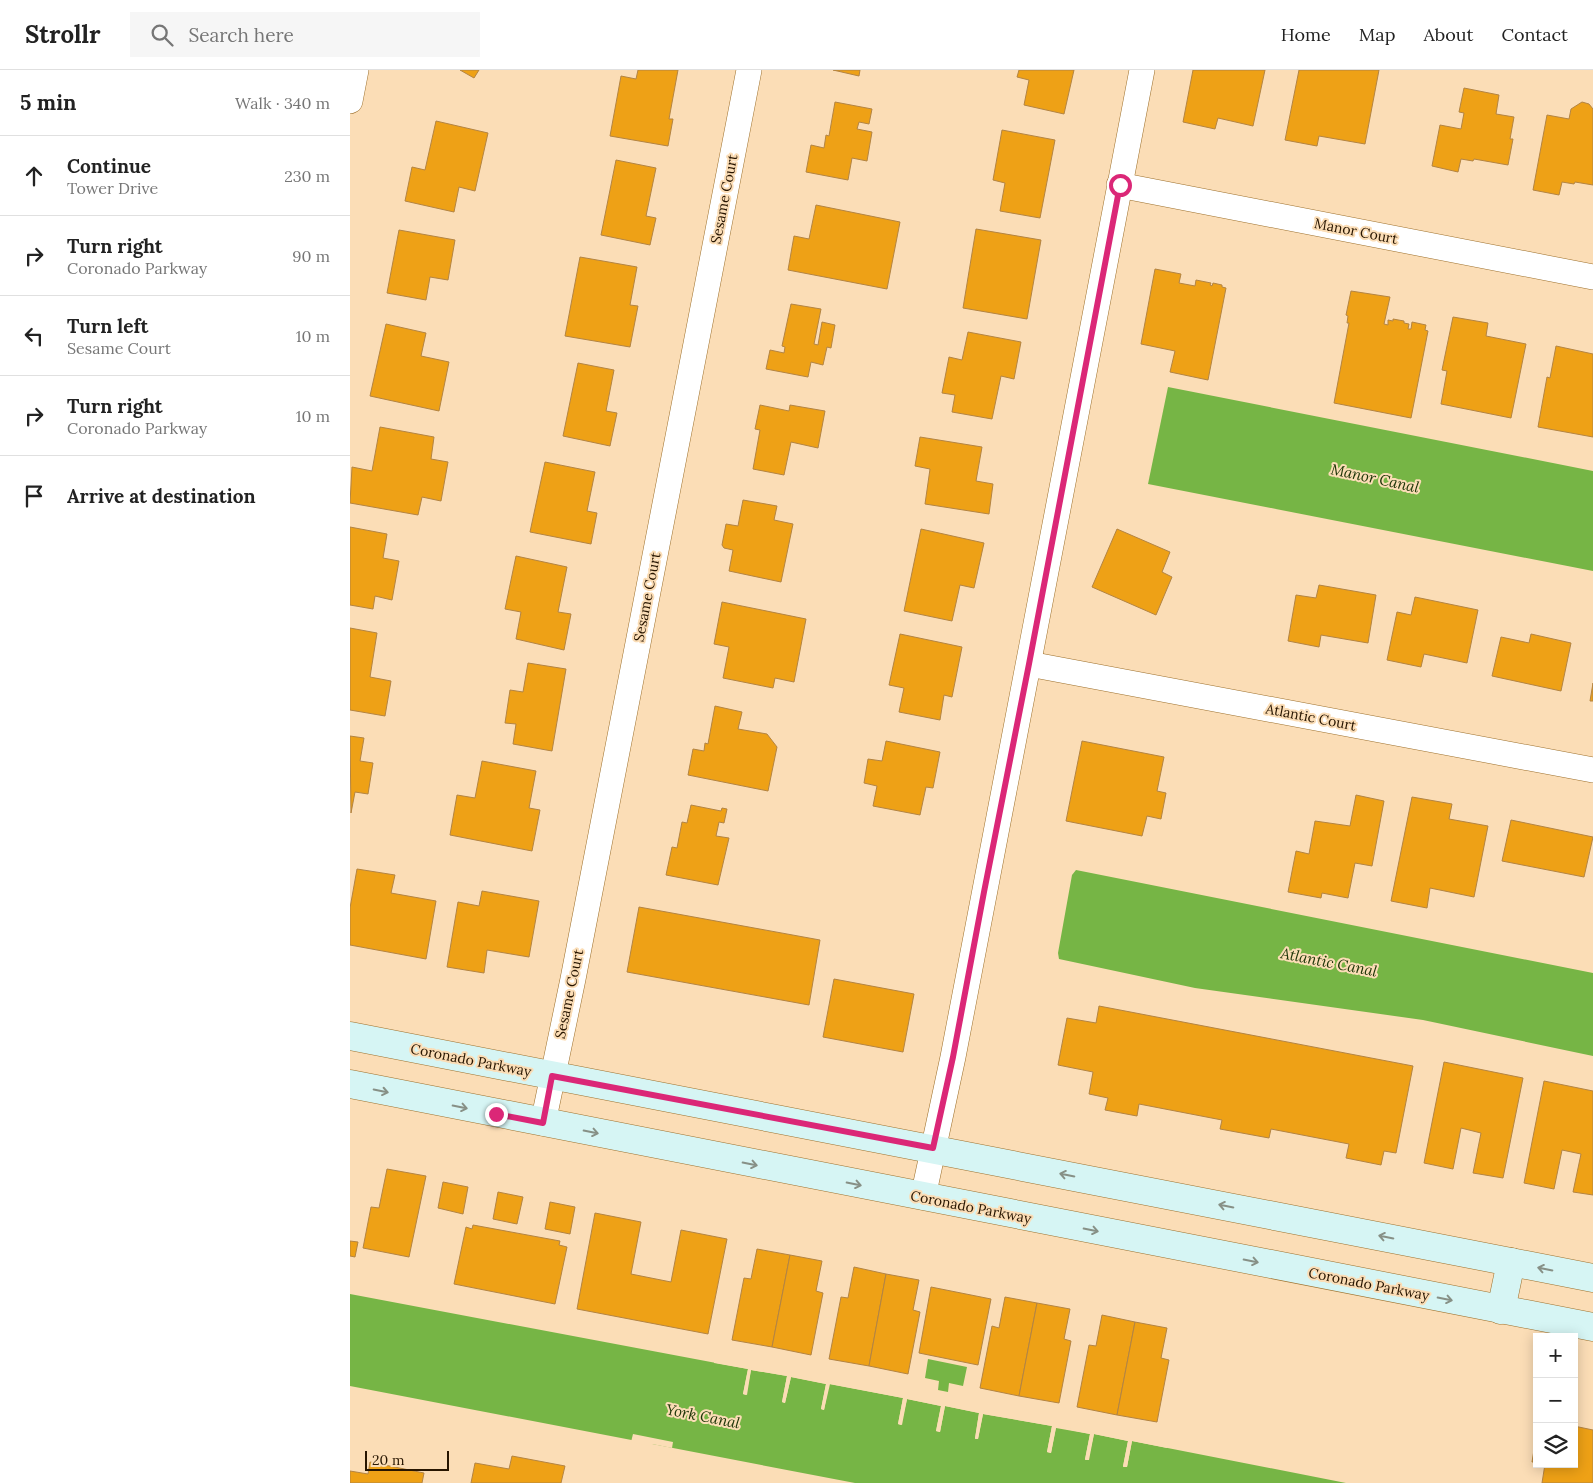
<!DOCTYPE html>
<html lang="en">
<head>
<meta charset="utf-8">
<style>
	body { margin:0; font-family:Lora,serif; background:#f6f6f6; color:#222 }
	.controls { position:absolute; right:15px; bottom:15px; display:grid; overflow:hidden; border-radius:0px; box-shadow:0 2px 12px #0003 }
	.controls button { width:45px; height:45px; display:grid; place-items:center; padding:0; border:0; border-bottom:1px solid #e0e0e0; background:#fff; color:#222; font:25px sans-serif }
	.scale { position:absolute; left:15px; bottom:12px; width:84px; box-sizing:border-box; padding-left:5px; border:2px solid #271500; border-top:0; font-size:14px; line-height:18px; white-space:nowrap; color:#271500; -webkit-text-stroke:4px #fbddb6; paint-order:stroke }
	.stop { position:absolute; width:15px; height:15px; margin:-11px; border:4px solid #db2777; border-radius:50%; background:#fff }
	.stop.end { background:#db2777; border-color:#fff; box-shadow:0 1px 5px #0008 }
	.list { margin:0; padding:0; list-style:none }
	h2 { display:flex; justify-content:space-between; align-items:center; height:65px; margin:0; padding:0 20px; font-size:21px }
	h2 small { font-size:16px; font-weight:400; color:#767676 }
	.list li { display:grid; grid-template-columns:32px 1fr auto; gap:15px; align-items:center; box-sizing:border-box; height:80px; padding:0 20px; border-top:1px solid #e0e0e0 }
	.list b { display:block; font-size:19px; white-space:nowrap }
	.list p { margin:0; font-size:16px; white-space:nowrap; color:#767676 }
	.list em { font-size:16px; font-style:normal; color:#767676 }
	.icon { flex:none; width:28px; height:28px; fill:none; stroke:currentColor; stroke-width:2; stroke-linecap:round; stroke-linejoin:round }
	.map { position:relative; flex:none; width:1243px; height:1413px; overflow:hidden }
	header { display:flex; align-items:center; gap:30px; box-sizing:border-box; height:70px; padding:0 25px; background:#fff; border-bottom:1px solid #e0e0e0 }
	header strong { font-size:24px }
	nav { display:flex; gap:28px; margin-inline-start:auto; font-size:18px }
	.search { width:350px; height:45px; background:#f6f6f6; display:flex; align-items:center; gap:12px; box-sizing:border-box; padding:0 18px; border-radius:0px; color:#767676; font-size:19px }
	main { display:flex }
	aside { flex:1; background:#fff }
	.map>svg:first-child { display:block }
	.water { fill:#76b545 }
	.pier { fill:#fbddb6 }
	.building { fill:#eea116; stroke:#b38443 }
	.lines { fill:none; stroke-linecap:round; stroke-linejoin:round }
	.street-casing { stroke:#9d702c; stroke-width:26 }
	.secondary-casing { stroke:#9d702c; stroke-width:29 }
	.street { stroke:#fff; stroke-width:25 }
	.secondary { stroke:#d6f5f4; stroke-width:28 }
	.oneway { stroke:#879086 }
	.route { stroke:#db2777; stroke-width:6 }
	.labels { text-anchor:middle; dominant-baseline:central; stroke-width:4; stroke-linejoin:round; paint-order:stroke }
	.street-label { font-size:14px; fill:#271500; stroke:#fbddb6 }
	.water-label { font-size:15px; font-style:italic; fill:#1b3306; stroke:#fbddb6 }
</style>
</head>
<body>
<header>
<strong>Strollr</strong>
<div class="search"><svg class="icon" aria-label="search" viewBox="0 0 24 24"><circle cx="10" cy="10" r="6"/><path d="M15 15l6 6"/></svg>Search here</div>
<nav><a>Home</a><a>Map</a><a>About</a><a>Contact</a></nav>
</header>
<main>
<aside>
<h2>5 min<small>Walk · 340 m</small></h2>
<ul class="list">
<li><svg class="icon" aria-label="ahead" viewBox="0 0 24 24"><path d="M12 20V5M6 11l6-6 6 6"/></svg><div><b>Continue</b><p>Tower Drive</p></div><em>230 m</em></li>
<li><svg class="icon" aria-label="right" viewBox="0 0 24 24"><path d="M7 20v-9h11M14 6l5 5-5 5"/></svg><div><b>Turn right</b><p>Coronado Parkway</p></div><em>90 m</em></li>
<li><svg class="icon" aria-label="left" viewBox="0 0 24 24"><path d="M17 20v-9H6M10 6l-5 5 5 5"/></svg><div><b>Turn left</b><p>Sesame Court</p></div><em>10 m</em></li>
<li><svg class="icon" aria-label="right" viewBox="0 0 24 24"><path d="M7 20v-9h11M14 6l5 5-5 5"/></svg><div><b>Turn right</b><p>Coronado Parkway</p></div><em>10 m</em></li>
<li><svg class="icon" aria-label="arrive" viewBox="0 0 24 24"><path d="M6 21V4h12l-3 4 3 4H6"/></svg><div><b>Arrive at destination</b></div></li>
</ul>
</aside>
<div class="map">
<svg width="1243" height="1413" viewBox="0 0 1243 1413">
	<rect width="100%" height="100%" fill="#fbddb6"/>
	<g class="water">
		<path d="M818 317 1243 401V501L798 414Z"/>
		<path d="M726 800 1243 903V986L1073 950 845 918 709 889 708 883 722 805Z"/>
		<path d="M0 1224 398 1299 393 1324 396 1325 401 1300 437 1306 432 1332 435 1333 441 1307 476 1314 471 1339 474 1340 479 1314 553 1328 548 1354 551 1355 557 1329 591 1336 586 1361 590 1362 595 1336 629 1343 625 1368 628 1369 633 1344 702 1356 697 1382 701 1383 706 1357 740 1364 735 1389 738 1390 744 1364 778 1371 773 1396 777 1397 782 1371 996 1413H505L0 1316Z"/>
		<path d="M578 1289 617 1297 613 1316 599 1313 598 1322 588 1320 589 1311 575 1308Z"/>
	</g>
	<g class="pier">
		<path d="M364 1290 631 1342 818 1376 817 1378 782 1371 777 1397H773L778 1371 744 1364 739 1390H735L740 1364 706 1358 701 1383 697 1382 702 1356 633 1344 628 1369H625L629 1343 595 1336 590 1362 586 1361 591 1336 557 1329 552 1355 548 1354 553 1328 480 1314 474 1340 471 1339 476 1314 441 1307 435 1333 432 1332 437 1306 401 1300 397 1325 393 1324 398 1299 364 1293Z"/>
		<path d="M283 1364 323 1372 322 1378 302 1374 301 1376 281 1372Z"/>
	</g>
	<g class="building">
		<path d="M110 0H129L124 8Z"/>
		<path d="M288 0H328L319 49H323L318 76 260 66 271 6 286 9Z"/>
		<path d="M483 0H510L509 6Z"/>
		<path d="M669 0H724L714 44 674 35 679 10 667 7Z"/>
		<path d="M843 0H915L903 56 868 48 865 59 833 52Z"/>
		<path d="M949 0H1029L1015 74 969 66 967 76 935 70Z"/>
		<path d="M1114 18 1149 25 1146 44 1164 47 1160 69H1163L1158 95 1124 89 1123 91 1111 89 1108 102 1082 96 1090 55 1111 59 1114 43 1109 42Z"/>
		<path d="M485 32 522 39 519 54 509 52 507 59 522 62 517 91 502 88 498 110 456 102 461 75 474 78 476 65 479 66Z"/>
		<path d="M1232 32 1239 34 1243 39V115L1225 112 1224 114 1212 112 1209 125 1183 120 1197 45 1219 49 1221 39Z"/>
		<path d="M86 51 138 63 125 121 109 117 104 142 55 131 62 97 75 100Z"/>
		<path d="M652 60 705 70 690 148 650 141 655 113 643 110Z"/>
		<path d="M266 90 306 98 296 146 306 148 300 175 251 165Z"/>
		<path d="M466 135 550 152 537 219 438 200 444 166 459 169Z"/>
		<path d="M626 159 691 170 677 249 613 238Z"/>
		<path d="M49 160 105 170 98 210 80 207 76 230 37 223Z"/>
		<path d="M230 187 287 197 280 235 288 236 280 277 215 266Z"/>
		<path d="M805 199 831 204 829 213 845 216 846 210 861 213 860 215 862 216 863 213 872 215V217L876 218 858 310 820 302 825 281 791 274Z"/>
		<path d="M1001 221 1040 227 1034 254 1038 255V250L1043 251V249L1054 251V253L1059 254 1058 259H1061L1062 252 1076 255 1075 260 1078 261 1061 348 984 333 999 253H997L998 246 996 245Z"/>
		<path d="M441 234 471 239 464 274 468 275 472 252 485 255 481 278 477 277 473 295 461 292 458 307 416 299 420 280 434 283 435 277 432 276Z"/>
		<path d="M1103 247 1138 253 1136 266 1176 274 1161 348 1091 334 1097 301 1092 300Z"/>
		<path d="M36 254 76 263 71 286 99 292 89 341 20 326Z"/>
		<path d="M618 262 671 272 664 309 651 306 642 349 602 342 605 325 592 323 599 287 612 290Z"/>
		<path d="M1206 276 1243 284V367L1188 357 1197 307 1200 308Z"/>
		<path d="M228 293 264 300 256 341 267 343 260 376 213 366Z"/>
		<path d="M410 335 439 341 440 335 475 341 468 378 441 372 434 405 403 399 410 360 405 359Z"/>
		<path d="M30 357 84 367 81 389 98 392 91 431 72 427 68 445 0 433 2 397 22 401Z"/>
		<path d="M570 367 632 377 626 411 643 414 639 444 575 434 580 399 565 396Z"/>
		<path d="M195 392 245 402 237 441 247 443 241 474 180 462Z"/>
		<path d="M393 430 427 436 424 450 443 454 431 512 379 501 383 480 374 478 372 475 376 454 388 456Z"/>
		<path d="M0 457 37 464 33 488 49 491 42 530 25 526 23 539 0 535Z"/>
		<path d="M571 459 634 473 624 518 610 515 602 551 554 541Z"/>
		<path d="M767 459 820 482 812 502 822 507 806 545 742 517Z"/>
		<path d="M166 486 217 497 208 542 221 544 214 580 166 569 171 542 155 539Z"/>
		<path d="M969 515 1026 525 1018 573 971 565 969 577 938 571 946 525 966 528Z"/>
		<path d="M1065 527 1128 540 1117 593 1074 584 1071 597 1037 590 1047 542 1061 545Z"/>
		<path d="M372 532 456 549 444 612 425 608 423 618 373 608 379 577 364 574Z"/>
		<path d="M0 558 27 563 20 607 41 611 35 646 0 640Z"/>
		<path d="M550 564 612 577 602 627 594 625 590 650 549 642 554 618 539 615Z"/>
		<path d="M1181 564 1221 573 1211 621 1142 606 1151 567 1179 573Z"/>
		<path d="M178 593 216 599 202 681 163 674 166 654 155 653 160 620 173 622Z"/>
		<path d="M1243 613V631H1240Z"/>
		<path d="M365 636 392 642 388 659 417 664 427 677 418 721 338 705 343 679 354 681 355 673 358 674Z"/>
		<path d="M0 666 14 668 10 691 23 693 18 724 5 722 1 743Z"/>
		<path d="M536 671 590 682 583 718 576 717 570 745 523 736 527 716 514 713 518 689 532 691Z"/>
		<path d="M732 671 814 687 807 721 816 723 811 749 797 746 792 766 716 751Z"/>
		<path d="M132 691 186 701 179 738 190 740 182 781 100 765 107 725 125 728Z"/>
		<path d="M1006 725 1034 731 1022 796 1005 793 998 828 972 823 971 828 938 822 946 781 959 784 965 751 1000 756Z"/>
		<path d="M1062 727 1102 734 1099 749 1138 756 1124 827 1080 818 1077 838 1041 831Z"/>
		<path d="M341 735 371 741 372 738 377 739 374 753 369 752 366 766 379 768 368 815 316 805 322 777 327 778 332 752 337 753Z"/>
		<path d="M1161 750 1243 767 1234 807 1152 791Z"/>
		<path d="M7 799 45 805 41 823 86 831 76 889 0 875V838Z"/>
		<path d="M132 821 189 831 179 887 137 880 134 903 97 897 108 832 129 836Z"/>
		<path d="M289 837 470 870 459 935 277 902Z"/>
		<path d="M484 909 564 924 553 982 473 967Z"/>
		<path d="M749 936 1063 996 1046 1083 1034 1081 1031 1095 996 1088 999 1074 921 1059 919 1068 870 1059 872 1050 789 1034 787 1046 755 1040 758 1028 739 1024 743 1002 708 995 717 948 746 953Z"/>
		<path d="M1094 992 1173 1008 1153 1108 1123 1103 1131 1063 1111 1058 1103 1099 1074 1093Z"/>
		<path d="M1194 1011 1243 1021V1125L1223 1122 1231 1084 1212 1080 1204 1119 1174 1113Z"/>
		<path d="M37 1099 76 1106 59 1187 13 1178 21 1137 29 1138Z"/>
		<path d="M93 1112 118 1117 113 1144 88 1138Z"/>
		<path d="M148 1122 173 1127 167 1154 143 1149Z"/>
		<path d="M200 1132 225 1137 220 1164 195 1159Z"/>
		<path d="M245 1143 291 1152 281 1204 321 1212 331 1160 377 1169 358 1264 227 1239Z"/>
		<path d="M123 1155 210 1171 209 1175 217 1177 205 1234 104 1214 116 1157 122 1159Z"/>
		<path d="M0 1171 8 1172 5 1187 0 1186Z"/>
		<path d="M407 1179 440 1185 422 1277 382 1270 394 1208 401 1209Z"/>
		<path d="M440 1185 472 1191 466 1221 473 1223 461 1285 422 1277Z"/>
		<path d="M504 1197 536 1204 519 1296 479 1289 491 1227 498 1228Z"/>
		<path d="M536 1204 569 1210 563 1240 570 1242 558 1304 519 1296Z"/>
		<path d="M581 1217 641 1229 628 1295 569 1283Z"/>
		<path d="M655 1227 687 1233 669 1326 630 1318 642 1256 649 1258Z"/>
		<path d="M687 1233 720 1239 714 1269 721 1271 709 1333 669 1326Z"/>
		<path d="M752 1245 785 1252 767 1345 727 1337 739 1275 746 1276Z"/>
		<path d="M785 1252 817 1258 811 1288 819 1290 807 1352 767 1345Z"/>
		<path d="M1224 1356 1243 1360V1413H1192L1195 1394H1224Z"/>
		<path d="M1184 1380 1187 1381V1392H1182Z"/>
		<path d="M162 1386 215 1396 211 1413H121L125 1393 159 1399Z"/>
		<path d="M20 1392 74 1403 72 1413H0V1401L18 1404Z"/>
	</g>
	<g class="lines">
		<g class="street-casing">
			<g id="street">
				<path d="M0 31 6 0"/>
				<path d="M769 115 1243 207"/>
				<path d="M679 594 1243 700"/>
				<path d="M193 1053 223 909 399 0"/>
				<path d="M573 1127 603 987 792 0"/>
			</g>
		</g>
		<g class="secondary-casing">
			<g id="secondary">
				<path d="M0 966 1243 1208"/>
				<path d="M0 1014 1243 1257"/>
				<path d="M1151 1240 1161 1192"/>
			</g>
		</g>
		<use href="#street" class="street"/>
		<use href="#secondary" class="secondary"/>
	</g>
	<defs><path id="oneway-shaft" d="M-6 0H5M1.5-3L5.5 0L1.5 3" fill="none" stroke-width="1.6" stroke-linecap="round" stroke-linejoin="round" transform="scale(1.25)"/></defs>
	<g class="oneway">
		<use href="#oneway-shaft" transform="translate(31 1021) rotate(12)"/>
		<use href="#oneway-shaft" transform="translate(110 1037) rotate(11)"/>
		<use href="#oneway-shaft" transform="translate(241 1062) rotate(11)"/>
		<use href="#oneway-shaft" transform="translate(400 1094) rotate(11)"/>
		<use href="#oneway-shaft" transform="translate(717 1105) rotate(-169)"/>
		<use href="#oneway-shaft" transform="translate(504 1114) rotate(11)"/>
		<use href="#oneway-shaft" transform="translate(876 1136) rotate(-169)"/>
		<use href="#oneway-shaft" transform="translate(741 1160) rotate(11)"/>
		<use href="#oneway-shaft" transform="translate(1036 1167) rotate(-169)"/>
		<use href="#oneway-shaft" transform="translate(901 1191) rotate(11)"/>
		<use href="#oneway-shaft" transform="translate(1195 1199) rotate(-169)"/>
		<use href="#oneway-shaft" transform="translate(1095 1229) rotate(11)"/>
	</g>
	<g class="lines">
		<path class="route" d="M146 1044 193 1053 202 1006 583 1078 603 987 634 822 679 594 770 115"/>
	</g>
	<g class="labels">
		<g class="street-label">
			<text transform="translate(374 129) rotate(-79)">Sesame Court</text>
			<text transform="translate(1006 161) rotate(11)">Manor Court</text>
			<text transform="translate(297 527) rotate(-79)">Sesame Court</text>
			<text transform="translate(961 647) rotate(11)">Atlantic Court</text>
			<text transform="translate(219 924) rotate(-78)">Sesame Court</text>
			<text transform="translate(121 990) rotate(11)">Coronado Parkway</text>
			<text transform="translate(621 1137) rotate(11)">Coronado Parkway</text>
			<text transform="translate(1019 1214) rotate(11)">Coronado Parkway</text>
		</g>
		<g class="water-label">
			<text transform="translate(1025 408) rotate(12)">Manor Canal</text>
			<text transform="translate(979 892) rotate(11)">Atlantic Canal</text>
			<text transform="translate(353 1346) rotate(11)">York Canal</text>
		</g>
	</g>
</svg>
<div class="controls">
<button>+</button>
<button>−</button>
<button><svg class="icon" aria-label="layers" viewBox="0 0 24 24"><path d="M12 4l9 5-9 5-9-5zM3 14l9 5 9-5"/></svg></button>
</div>
<div class="scale">20 m</div>
<div class="stop" style="left:770px;top:115px"></div>
<div class="stop end" style="left:146px;top:1044px"></div>
</div>
</main>
</body>
</html>
